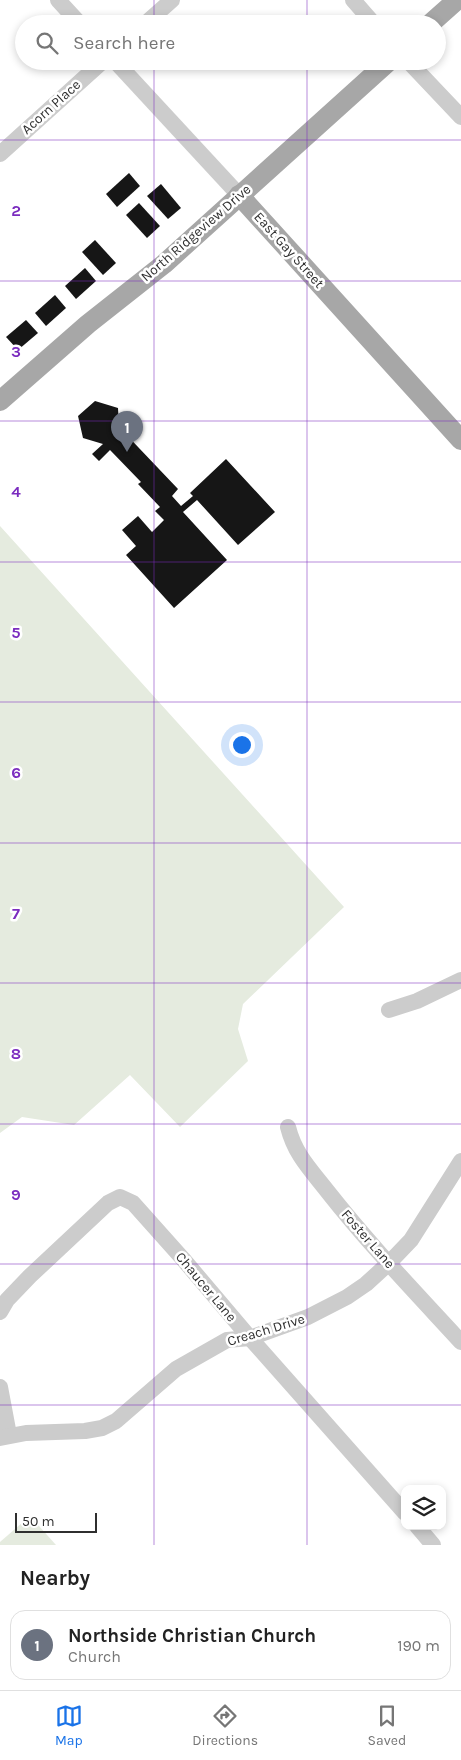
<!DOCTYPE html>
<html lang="en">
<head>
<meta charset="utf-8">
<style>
	body { margin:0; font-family:Karla,sans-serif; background:#f6f6f6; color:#222 }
	.controls { position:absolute; right:15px; bottom:15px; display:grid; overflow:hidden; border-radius:10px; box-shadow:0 2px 8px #0003 }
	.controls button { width:45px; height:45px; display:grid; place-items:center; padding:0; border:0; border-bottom:1px solid #e0e0e0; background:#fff; color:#222; font:25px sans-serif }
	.scale { position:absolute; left:15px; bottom:12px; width:82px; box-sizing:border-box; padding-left:5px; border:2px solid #2f2f2f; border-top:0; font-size:14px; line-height:18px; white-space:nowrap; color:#2f2f2f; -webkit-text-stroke:4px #fff; paint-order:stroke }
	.you { position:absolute; left:241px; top:744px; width:18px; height:18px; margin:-12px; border:4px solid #fff; border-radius:50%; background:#1a73e8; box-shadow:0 0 0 8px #1a73e833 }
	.badge { display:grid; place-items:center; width:32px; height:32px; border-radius:50%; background:#1a73e8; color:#fff; font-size:16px; font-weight:700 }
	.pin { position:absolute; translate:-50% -41px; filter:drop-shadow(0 1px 2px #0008) }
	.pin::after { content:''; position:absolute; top:26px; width:18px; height:15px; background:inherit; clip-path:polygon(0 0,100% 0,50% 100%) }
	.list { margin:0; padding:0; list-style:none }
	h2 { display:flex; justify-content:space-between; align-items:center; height:65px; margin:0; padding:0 20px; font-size:21px }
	h2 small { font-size:16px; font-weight:400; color:#767676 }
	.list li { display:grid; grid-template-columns:32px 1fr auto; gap:15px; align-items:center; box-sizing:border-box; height:70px; margin:0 10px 10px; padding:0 10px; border:1px solid #e0e0e0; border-radius:15px }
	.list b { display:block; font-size:19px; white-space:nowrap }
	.list p { margin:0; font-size:16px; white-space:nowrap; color:#767676 }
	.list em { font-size:16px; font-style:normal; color:#767676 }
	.icon { flex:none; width:28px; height:28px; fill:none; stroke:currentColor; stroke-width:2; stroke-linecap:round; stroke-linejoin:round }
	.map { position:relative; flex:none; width:461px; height:1545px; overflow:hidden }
	.search { position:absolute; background:#fff; box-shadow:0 2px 8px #0003; left:15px; right:15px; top:15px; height:55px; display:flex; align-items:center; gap:12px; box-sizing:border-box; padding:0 18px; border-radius:28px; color:#767676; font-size:19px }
	.sheet { height:145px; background:#fff }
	nav { display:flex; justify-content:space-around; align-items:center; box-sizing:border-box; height:70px; border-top:1px solid #e0e0e0; background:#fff; font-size:14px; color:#767676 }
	nav a { display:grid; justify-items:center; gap:2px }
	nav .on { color:#1a73e8 }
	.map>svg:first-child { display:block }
	.green { fill:#e5ebdf }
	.building { fill:#161616 }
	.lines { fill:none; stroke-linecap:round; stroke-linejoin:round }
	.minor { stroke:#ccc; stroke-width:16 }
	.major { stroke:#a7a7a7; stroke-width:20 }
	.grid { fill:none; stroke:#7b2cbf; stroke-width:1; stroke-opacity:0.55 }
	.labels { text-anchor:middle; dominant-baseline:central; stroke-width:5; stroke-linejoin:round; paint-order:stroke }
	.street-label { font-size:14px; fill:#2f2f2f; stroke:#fff }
	.grid-label { font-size:16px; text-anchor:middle; font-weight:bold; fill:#7b2cbf; stroke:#fff; stroke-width:5; stroke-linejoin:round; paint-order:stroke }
</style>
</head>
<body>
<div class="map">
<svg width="461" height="1545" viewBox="0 0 461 1545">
	<rect width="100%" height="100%" fill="#fff"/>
	<g class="green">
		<path d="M0 526 344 907 243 1004 238 1029 248 1061 180 1127 130 1075 74 1125 22 1117 0 1133Z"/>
		<path d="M30 1516 56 1545H0V1542Z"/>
	</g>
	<g class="building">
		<path d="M129 173 140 186 117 207 106 194Z"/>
		<path d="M161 184 181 208 168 219 147 196Z"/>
		<path d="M139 203 160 226 147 238 126 215Z"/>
		<path d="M95 240 116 263 103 275 82 252Z"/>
		<path d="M85 268 96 281 76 299 65 286Z"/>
		<path d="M55 295 66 308 46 326 35 313Z"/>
		<path d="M26 320 38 333 18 350 6 337Z"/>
		<path d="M95 401 118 408 119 427 178 489 172 496 181 506 193 496 190 493 226 459 275 512 238 545 197 500 183 512 227 560 174 608 126 555 136 546 122 530 138 516 152 532 164 520 155 511 160 507 138 484 141 482 110 450 99 461 92 454 103 444 83 438 78 416Z"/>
	</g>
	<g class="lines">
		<g class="minor">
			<path d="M58 0 80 24"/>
			<path d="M353 0 374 24"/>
			<path d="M145 24 172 0"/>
			<path d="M115 61 239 195"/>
			<path d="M408 61 461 117"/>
			<path d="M0 154 103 61"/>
			<path d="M389 1010 417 1001 461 980"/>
			<path d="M288 1127C295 1155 311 1170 328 1192 369 1244 416 1293 461 1342"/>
			<path d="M0 1312 7 1300 30 1276 108 1203 120 1197 133 1203 183 1259 250 1338 405 1513"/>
			<path d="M0 1387 9 1435"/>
			<path d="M0 1438 26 1433 85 1431 102 1428 116 1421 176 1369 227 1340 250 1338 308 1317 347 1297 366 1284 389 1263 411 1240 461 1161"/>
			<path d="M417 1526 433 1545"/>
		</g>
		<g class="major">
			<path d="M430 24 457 0"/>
			<path d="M239 195 461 440"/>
			<path d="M0 401 88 324 164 264 389 61"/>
		</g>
	</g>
	<path class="grid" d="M154 0V24M307 0V24M154 61V1545M307 61V1545M0 140H461M0 281H461M0 421H461M0 562H461M0 702H461M0 843H461M0 983H461M0 1124H461M0 1264H461M0 1405H461"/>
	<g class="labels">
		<g class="street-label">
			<text transform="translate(51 107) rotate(-42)">Acorn Place</text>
			<text transform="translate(196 233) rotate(-41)">North Ridgeview Drive</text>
			<text transform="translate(289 250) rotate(48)">East Gay Street</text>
			<text transform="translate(368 1239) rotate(49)">Foster Lane</text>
			<text transform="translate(206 1287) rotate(50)">Chaucer Lane</text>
			<text transform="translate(266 1330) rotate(-17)">Creach Drive</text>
		</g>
	</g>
	<g class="grid-label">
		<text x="16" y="216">2</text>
		<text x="16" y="357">3</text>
		<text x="16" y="497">4</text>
		<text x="16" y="638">5</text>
		<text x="16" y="778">6</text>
		<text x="16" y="919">7</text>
		<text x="16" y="1059">8</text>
		<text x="16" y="1200">9</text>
	</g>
</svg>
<div class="controls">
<button><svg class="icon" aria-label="layers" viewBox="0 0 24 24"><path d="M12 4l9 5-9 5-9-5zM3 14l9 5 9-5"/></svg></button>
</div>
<div class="scale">50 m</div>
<div class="you"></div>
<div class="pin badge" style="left:127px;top:452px;background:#6b7280">1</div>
<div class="search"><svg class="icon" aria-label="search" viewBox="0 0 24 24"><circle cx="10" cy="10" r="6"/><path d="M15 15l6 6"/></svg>Search here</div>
</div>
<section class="sheet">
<h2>Nearby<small></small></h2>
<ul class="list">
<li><span class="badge" style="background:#6b7280">1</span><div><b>Northside Christian Church</b><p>Church</p></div><em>190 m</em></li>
</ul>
</section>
<nav>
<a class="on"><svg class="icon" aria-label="map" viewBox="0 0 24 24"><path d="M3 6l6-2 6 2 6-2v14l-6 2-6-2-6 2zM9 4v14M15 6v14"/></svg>Map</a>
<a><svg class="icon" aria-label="directions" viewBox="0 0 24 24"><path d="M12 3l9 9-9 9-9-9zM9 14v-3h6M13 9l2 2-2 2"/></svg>Directions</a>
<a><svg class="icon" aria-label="saved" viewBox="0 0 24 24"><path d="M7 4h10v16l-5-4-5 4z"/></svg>Saved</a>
</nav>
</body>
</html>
